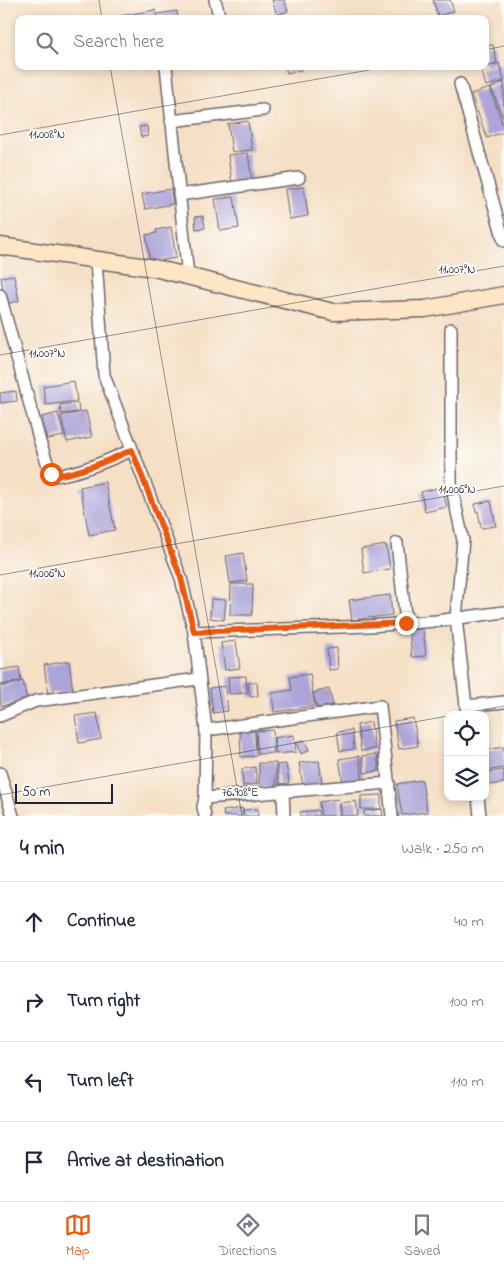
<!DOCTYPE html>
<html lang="en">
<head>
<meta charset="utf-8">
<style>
	body { margin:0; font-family:"Indie Flower",sans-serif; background:#f2f2f3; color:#1f2937 }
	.controls { position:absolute; right:15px; bottom:15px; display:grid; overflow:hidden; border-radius:10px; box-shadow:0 2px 8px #0003 }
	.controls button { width:45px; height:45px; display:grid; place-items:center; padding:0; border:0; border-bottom:1px solid #e0e1e3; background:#fff; color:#1f2937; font:25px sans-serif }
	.scale { position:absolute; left:15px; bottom:12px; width:98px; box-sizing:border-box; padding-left:5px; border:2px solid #22223b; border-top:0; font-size:14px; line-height:18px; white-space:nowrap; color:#22223b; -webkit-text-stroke:4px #fdfcf7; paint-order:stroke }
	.stop { position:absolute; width:15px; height:15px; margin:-11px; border:4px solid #ea580c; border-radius:50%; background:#fff }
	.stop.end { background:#ea580c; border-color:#fff; box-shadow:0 1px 5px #0008 }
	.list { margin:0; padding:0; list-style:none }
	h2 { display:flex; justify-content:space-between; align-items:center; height:65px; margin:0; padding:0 20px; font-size:21px }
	h2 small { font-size:16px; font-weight:400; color:#747a83 }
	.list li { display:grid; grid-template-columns:32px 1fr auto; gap:15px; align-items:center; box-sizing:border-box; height:80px; padding:0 20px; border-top:1px solid #e0e1e3 }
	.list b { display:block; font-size:19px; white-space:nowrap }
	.list em { font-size:16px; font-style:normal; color:#747a83 }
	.icon { flex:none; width:28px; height:28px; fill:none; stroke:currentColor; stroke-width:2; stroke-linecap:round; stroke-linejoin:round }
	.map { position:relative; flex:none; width:504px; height:816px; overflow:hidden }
	.search { position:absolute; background:#fff; box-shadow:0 2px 8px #0003; left:15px; right:15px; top:15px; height:55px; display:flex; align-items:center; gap:12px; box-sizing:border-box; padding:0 18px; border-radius:10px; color:#747a83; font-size:19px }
	.sheet { height:385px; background:#fff }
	nav { display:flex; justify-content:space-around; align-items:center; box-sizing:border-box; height:70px; border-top:1px solid #e0e1e3; background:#fff; font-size:14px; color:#747a83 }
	nav a { display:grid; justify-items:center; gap:2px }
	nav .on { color:#ea580c }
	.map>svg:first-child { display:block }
	.building { fill:#aca4d8 }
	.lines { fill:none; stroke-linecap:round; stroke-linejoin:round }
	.street-casing { stroke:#6c646b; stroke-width:14 }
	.secondary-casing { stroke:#6c646b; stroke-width:19 }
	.street { stroke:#fff; stroke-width:11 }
	.secondary { stroke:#fee5c5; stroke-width:16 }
	.route { stroke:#ea580c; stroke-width:6 }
	.ticks { fill:none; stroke:#22223b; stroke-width:1; stroke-opacity:0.45 }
	.ticks-label { font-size:12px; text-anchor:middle; fill:#22223b; stroke:#fdfcf7; stroke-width:4; stroke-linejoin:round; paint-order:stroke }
</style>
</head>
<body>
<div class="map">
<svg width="504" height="816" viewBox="0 0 504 816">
	<rect width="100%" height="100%" fill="#fdfcf7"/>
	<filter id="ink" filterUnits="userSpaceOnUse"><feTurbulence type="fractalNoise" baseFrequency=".02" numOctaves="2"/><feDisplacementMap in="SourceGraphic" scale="10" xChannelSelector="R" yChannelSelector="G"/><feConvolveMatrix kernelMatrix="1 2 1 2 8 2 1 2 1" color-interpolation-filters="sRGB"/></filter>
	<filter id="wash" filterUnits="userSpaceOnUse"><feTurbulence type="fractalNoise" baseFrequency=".0096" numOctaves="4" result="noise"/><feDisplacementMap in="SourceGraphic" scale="20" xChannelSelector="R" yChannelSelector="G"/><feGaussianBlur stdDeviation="1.12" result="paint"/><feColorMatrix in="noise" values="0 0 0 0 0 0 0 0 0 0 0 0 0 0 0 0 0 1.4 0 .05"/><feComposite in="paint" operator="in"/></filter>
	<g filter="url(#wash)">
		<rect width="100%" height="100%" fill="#f5dfc5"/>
		<g id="blocks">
			<g class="building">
				<path d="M272 0H284L288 11 277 15Z"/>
				<path d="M433 0H450L454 11 438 16Z"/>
				<path d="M155 10 157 19H121L120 16Z"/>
				<path d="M177 11 178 19H158L157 14Z"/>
				<path d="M493 45 497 63 485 66V46Z"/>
				<path d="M499 63 504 81 486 86 481 69Z"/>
				<path d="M285 66H300L301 70 287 73Z"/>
				<path d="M504 82V119L491 88Z"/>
				<path d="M490 88 504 128V132L487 138 471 94Z"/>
				<path d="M248 121 252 150 232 152 228 124Z"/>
				<path d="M147 126 148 136 141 137 139 127Z"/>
				<path d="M248 153 252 181 232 184 228 155Z"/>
				<path d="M304 187 308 216 289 219 285 189Z"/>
				<path d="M171 189 173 204 145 209 142 194Z"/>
				<path d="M234 197 239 228 220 231 215 199Z"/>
				<path d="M203 216 205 228 196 229 195 217Z"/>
				<path d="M171 227 176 258 150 262 146 235 157 233 156 230Z"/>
				<path d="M14 275 19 301 5 304 1 277Z"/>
				<path d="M74 381 77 401 46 405 43 386Z"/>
				<path d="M16 391 17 401 0 403V393Z"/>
				<path d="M78 403 79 412 61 414 60 405Z"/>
				<path d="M86 411 92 437 67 442 61 416Z"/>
				<path d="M58 413 64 436 47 439 42 417Z"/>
				<path d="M105 482 115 530 89 535 80 487Z"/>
				<path d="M442 487 447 507 425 512 421 492Z"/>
				<path d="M491 501 496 526 481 528 478 511 476 512 475 504Z"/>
				<path d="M386 545 390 569 364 573 361 549Z"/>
				<path d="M243 553 247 581 230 583 226 556Z"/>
				<path d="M231 584H253L252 615H230Z"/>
				<path d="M390 595 392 615 352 620 349 600Z"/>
				<path d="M211 599 226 600 224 620 210 618Z"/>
				<path d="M423 629 426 656 412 657 409 630Z"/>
				<path d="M236 641 240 668 225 670 221 643Z"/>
				<path d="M337 648 338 669 329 670 327 649Z"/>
				<path d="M69 661 73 691 48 694 44 665Z"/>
				<path d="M19 667 21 681 0 685V670Z"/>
				<path d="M310 674 315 706 274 712 272 693 292 690 290 677Z"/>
				<path d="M246 676 247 693 229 694 228 677Z"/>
				<path d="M23 681 27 700 1 706 0 687Z"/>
				<path d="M257 682 258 696 250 697 248 683Z"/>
				<path d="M225 686 228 711 213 713 210 688Z"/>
				<path d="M329 689 333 705 317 708 313 693Z"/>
				<path d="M97 713 101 739 79 743 75 716Z"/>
				<path d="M413 718 418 746 399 749 394 721Z"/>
				<path d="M371 722 375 749 361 751 357 725Z"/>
				<path d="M273 730 274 753 258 754 256 731Z"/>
				<path d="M352 730 354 749 340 751 337 732Z"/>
				<path d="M255 731 256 756 241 757 240 732Z"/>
				<path d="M294 735 296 752 276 754 274 738Z"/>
				<path d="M304 740 309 750 301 754 296 743Z"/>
				<path d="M504 747V768L485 771V750Z"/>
				<path d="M377 754 379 771 364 773 362 756Z"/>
				<path d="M359 756 363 780 343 783 339 759Z"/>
				<path d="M319 761 322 783 303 786 299 763Z"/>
				<rect x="259" y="763" width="17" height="25"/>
				<path d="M286 764 289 783 279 784 277 765Z"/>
				<path d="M255 767 257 784 243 786 242 769Z"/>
				<path d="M504 770V783L487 785 485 773Z"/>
				<path d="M422 780 427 812 402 815 397 784Z"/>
				<path d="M381 795V809H361V796Z"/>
				<path d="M338 799 340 816H321L319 802Z"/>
				<path d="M356 801 358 816H342L340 803Z"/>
				<path d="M242 808 243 816H224L223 811Z"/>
				<path d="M258 809V816H244L243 810Z"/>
				<path d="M382 809 383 816H364V811Z"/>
				<path d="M318 810 319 816H301L300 812Z"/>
			</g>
		</g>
	</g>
	<g filter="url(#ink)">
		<use href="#blocks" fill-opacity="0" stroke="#6c646b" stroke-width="1"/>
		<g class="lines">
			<g class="street-casing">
				<g id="street">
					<path d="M215 0 220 19"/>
					<path d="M166 66 188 276"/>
					<path d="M460 84 504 241"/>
					<path d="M171 121 263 110"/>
					<path d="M179 195 299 178"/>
					<path d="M96 260 104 375 181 578 194 632 206 730 205 798 203 807 205 816"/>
					<path d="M0 295 40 442 51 474 55 476C82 472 107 461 132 450"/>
					<path d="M451 329V484L463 540 456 618 467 715"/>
					<path d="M397 543 406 623"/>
					<path d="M194 632 369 626 436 621 504 612"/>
					<path d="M466 706 504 702"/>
					<path d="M0 716 36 701 198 679"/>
					<path d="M206 730 380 706 392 816"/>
					<path d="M0 773 13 816"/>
					<path d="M283 791 284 816"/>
					<path d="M478 797 480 816"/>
					<path d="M205 798 389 783"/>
				</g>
			</g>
			<g class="secondary-casing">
				<path id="secondary" d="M0 246 154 268 333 312 425 309 504 295"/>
			</g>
			<use href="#street" class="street"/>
			<use href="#secondary" class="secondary"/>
		</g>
	</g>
	<g class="lines" filter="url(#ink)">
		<path class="route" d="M51 474 55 476C82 472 107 461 132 450L181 578 194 632 406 623"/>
	</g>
	<path class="ticks" d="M99 0 102 19M485 50 504 46M110 66 242 816M0 135 392 66M0 355 504 266M0 575 504 486M455 715 504 706M0 795 448 716"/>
	<g class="ticks-label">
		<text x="47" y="138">11.008°N</text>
		<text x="457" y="273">11.007°N</text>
		<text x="47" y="357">11.007°N</text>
		<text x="457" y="493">11.006°N</text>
		<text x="47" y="577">11.006°N</text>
		<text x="240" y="796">76.908°E</text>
	</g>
</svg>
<div class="controls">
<button><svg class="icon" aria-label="locate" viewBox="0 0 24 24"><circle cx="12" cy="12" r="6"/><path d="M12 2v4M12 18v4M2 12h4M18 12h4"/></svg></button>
<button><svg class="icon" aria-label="layers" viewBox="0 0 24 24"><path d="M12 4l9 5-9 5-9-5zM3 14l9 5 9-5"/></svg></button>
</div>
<div class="scale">50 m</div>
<div class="stop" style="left:51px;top:474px"></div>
<div class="stop end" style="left:406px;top:623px"></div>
<div class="search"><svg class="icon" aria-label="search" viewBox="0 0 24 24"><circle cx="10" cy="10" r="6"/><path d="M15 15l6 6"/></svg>Search here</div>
</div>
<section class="sheet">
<h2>4 min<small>Walk · 250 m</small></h2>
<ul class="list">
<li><svg class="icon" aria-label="ahead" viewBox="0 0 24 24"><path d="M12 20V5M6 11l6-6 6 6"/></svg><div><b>Continue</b></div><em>40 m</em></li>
<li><svg class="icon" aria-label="right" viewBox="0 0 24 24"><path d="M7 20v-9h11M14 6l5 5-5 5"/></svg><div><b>Turn right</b></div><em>100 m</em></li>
<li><svg class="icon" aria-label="left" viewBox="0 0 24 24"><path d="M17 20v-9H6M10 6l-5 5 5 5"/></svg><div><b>Turn left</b></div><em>110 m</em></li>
<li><svg class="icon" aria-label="arrive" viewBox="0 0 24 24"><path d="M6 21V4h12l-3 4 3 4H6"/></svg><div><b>Arrive at destination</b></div></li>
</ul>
</section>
<nav>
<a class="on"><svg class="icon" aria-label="map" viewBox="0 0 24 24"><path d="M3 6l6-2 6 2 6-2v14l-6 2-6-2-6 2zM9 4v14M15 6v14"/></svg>Map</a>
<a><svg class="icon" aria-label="directions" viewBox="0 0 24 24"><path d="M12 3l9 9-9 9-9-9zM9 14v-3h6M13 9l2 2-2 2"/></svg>Directions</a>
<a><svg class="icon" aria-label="saved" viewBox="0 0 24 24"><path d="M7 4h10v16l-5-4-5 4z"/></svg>Saved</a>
</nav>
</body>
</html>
